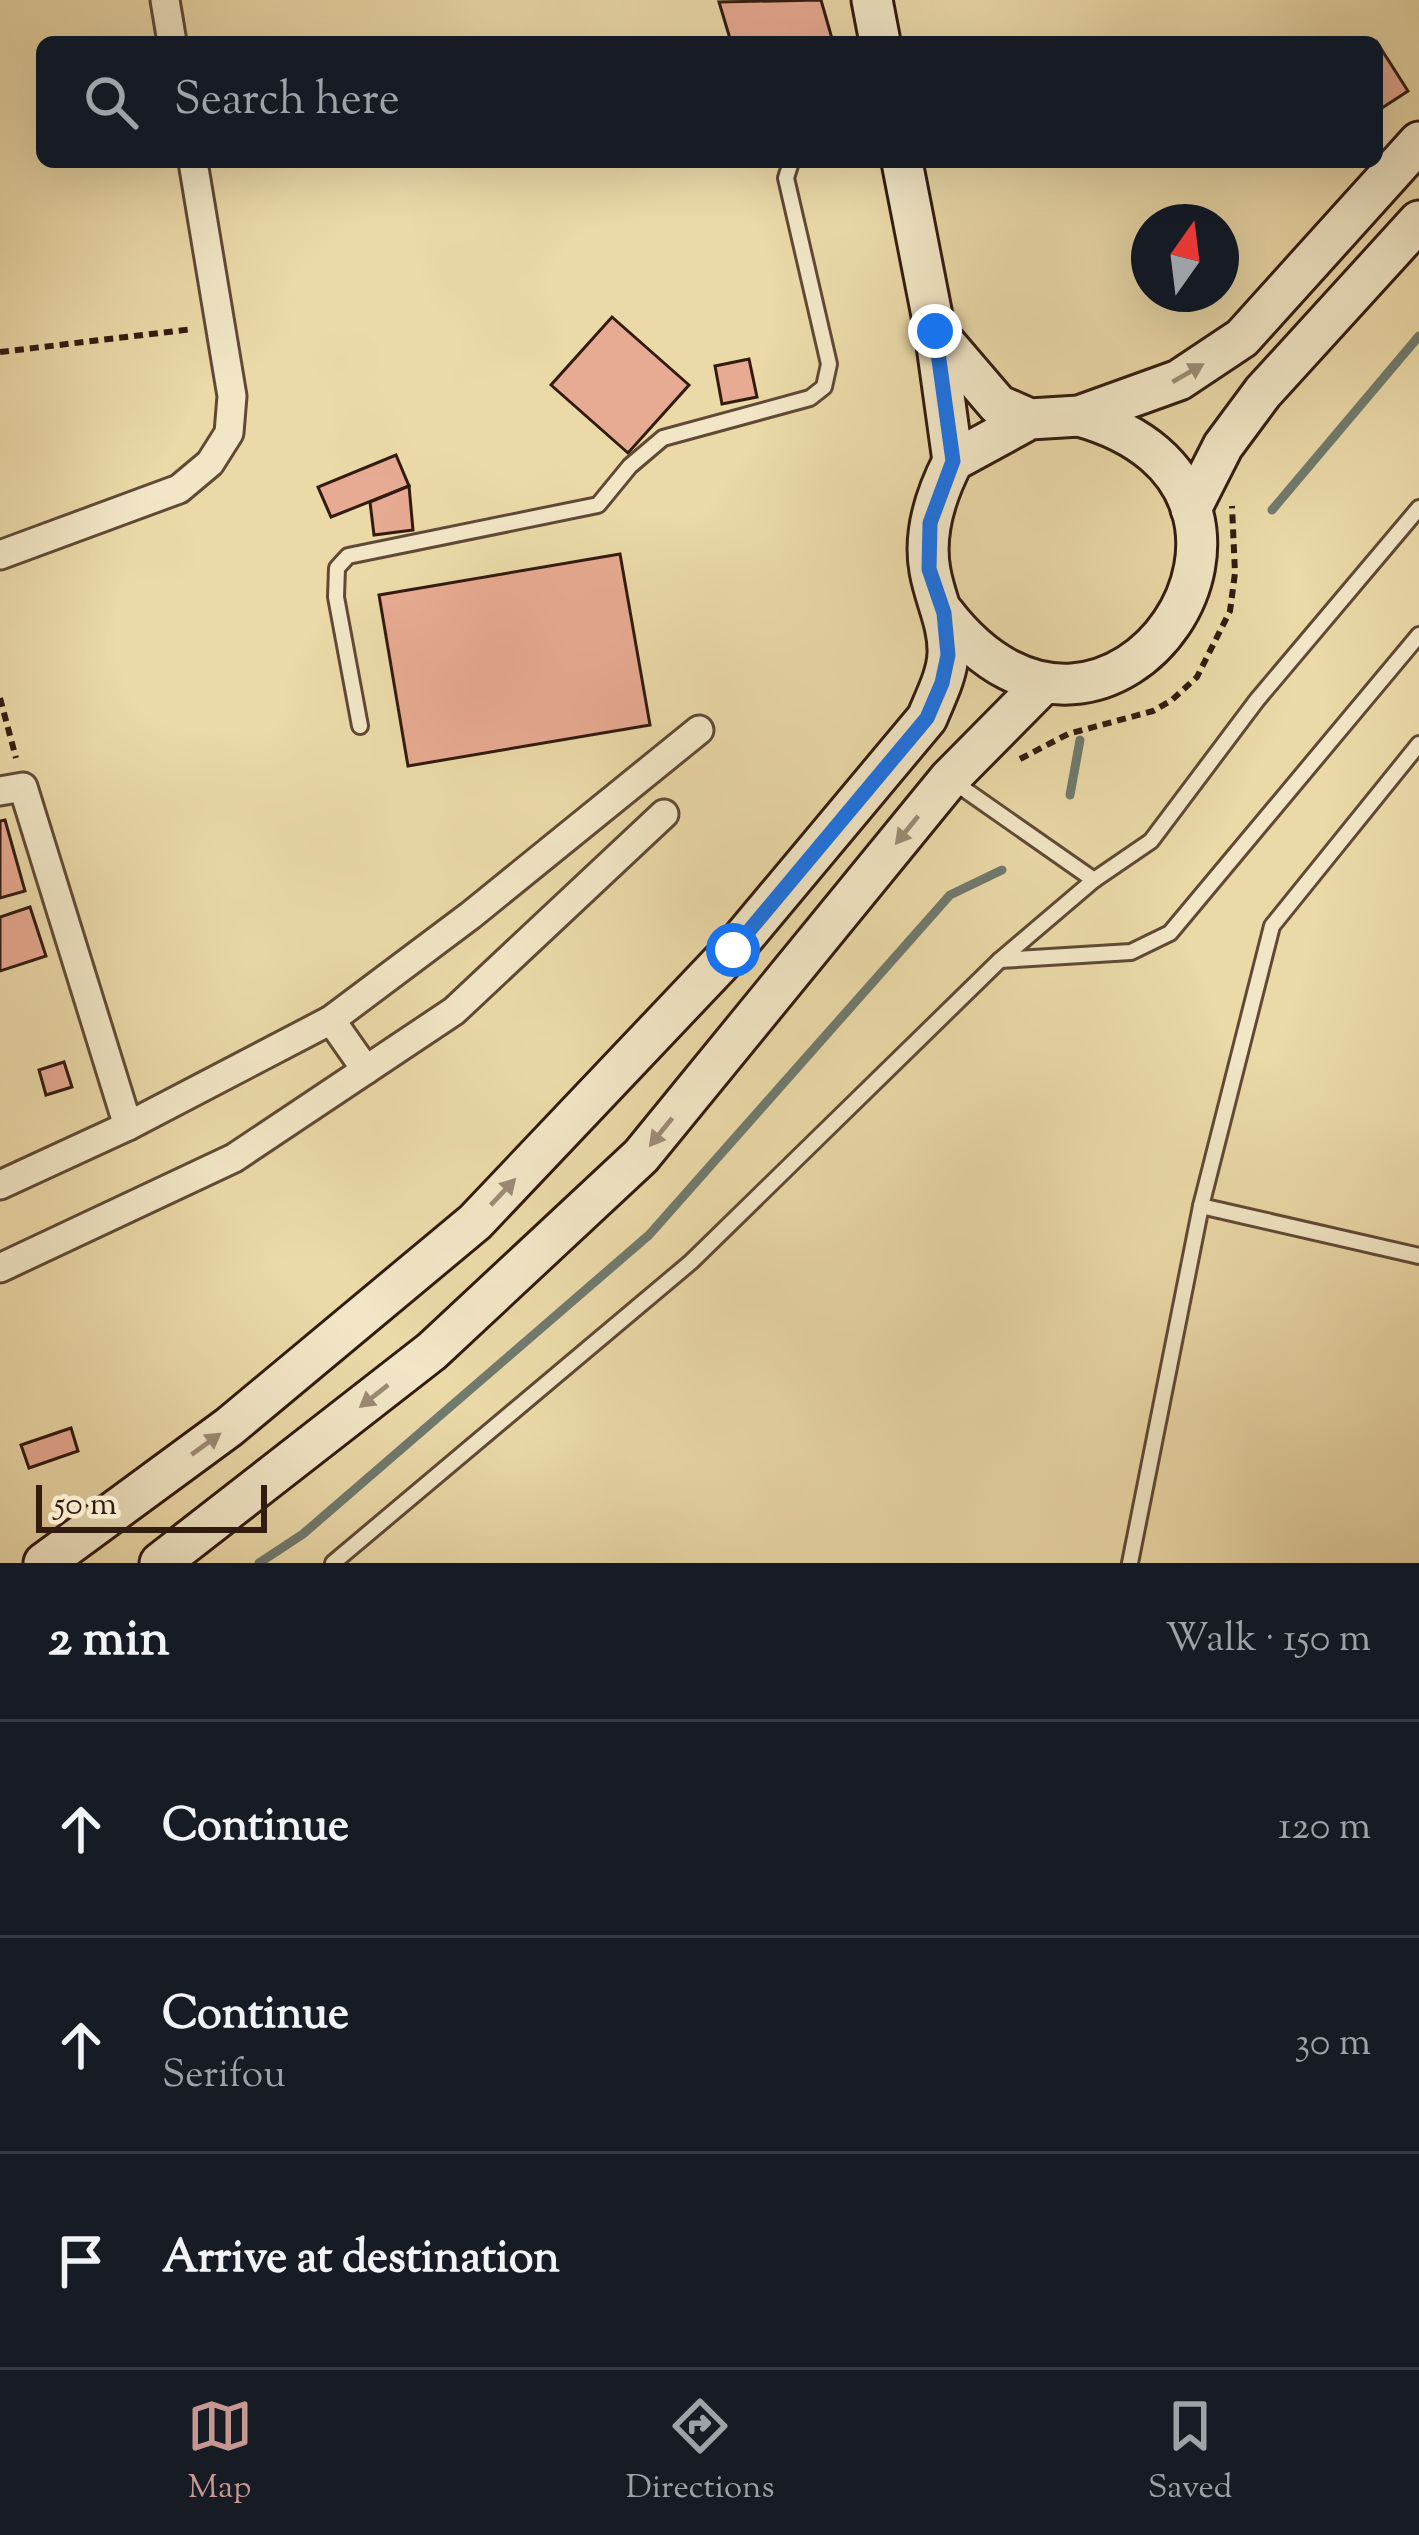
<!DOCTYPE html>
<html lang="en">
<head>
<meta charset="utf-8">
<style>
	body { margin:0; font-family:"Sorts Mill Goudy",serif; background:#20242c; color:#f1f3f6 }
	.compass { position:absolute; left:1131px; top:204px; width:108px; height:108px; border-radius:50%; background:#171b24; box-shadow:0 12px 48px #0002; rotate:14deg }
	.scale { position:absolute; left:36px; bottom:30px; width:231px; box-sizing:border-box; padding-left:12px; border:6px solid #321b0f; border-top:0; font-size:33px; line-height:42px; white-space:nowrap; color:#321b0f; -webkit-text-stroke:9px #f2e6c6; paint-order:stroke }
	.stop { position:absolute; width:36px; height:36px; margin:-27px; border:9px solid #1a73e8; border-radius:50%; background:#fff }
	.stop.end { background:#1a73e8; border-color:#fff; box-shadow:0 3px 12px #0008 }
	.list { margin:0; padding:0; list-style:none }
	h2 { display:flex; justify-content:space-between; align-items:center; height:156px; margin:0; padding:0 48px; font-size:51px }
	h2 small { font-size:39px; font-weight:400; color:#9ea1a6 }
	.list li { display:grid; grid-template-columns:78px 1fr auto; gap:36px; align-items:center; box-sizing:border-box; height:216px; padding:0 48px; border-top:3px solid #363941 }
	.list b { display:block; font-size:45px; white-space:nowrap }
	.list p { margin:0; font-size:39px; white-space:nowrap; color:#9ea1a6 }
	.list em { font-size:39px; font-style:normal; color:#9ea1a6 }
	.icon { flex:none; width:66px; height:66px; fill:none; stroke:currentColor; stroke-width:2; stroke-linecap:round; stroke-linejoin:round }
	.map { position:relative; flex:none; width:1419px; height:1563px; overflow:hidden }
	.search { position:absolute; background:#171b24; box-shadow:0 12px 48px #0002; left:36px; right:36px; top:36px; height:132px; display:flex; align-items:center; gap:30px; box-sizing:border-box; padding:0 42px; border-radius:18px; color:#9ea1a6; font-size:45px }
	.sheet { height:804px; background:#171b24 }
	nav { display:flex; justify-content:space-around; align-items:center; box-sizing:border-box; height:168px; border-top:3px solid #363941; background:#171b24; font-size:33px; color:#9ea1a6 }
	nav a { display:grid; justify-items:center; gap:6px }
	nav .on { color:#c59692 }
	.map>svg:first-child { display:block }
	.lines { fill:none; stroke-linecap:round; stroke-linejoin:round }
	.stream { stroke:#707a6e; stroke-width:9 }
	.building { fill:#e7aa92; stroke:#321b0f; stroke-width:3 }
	.lane-casing { stroke:#604a35; stroke-width:20 }
	.street-casing { stroke:#604a35; stroke-width:33 }
	.secondary-casing { stroke:#321b0f; stroke-width:45 }
	.path { stroke:#321b0f; stroke-width:6; stroke-dasharray:9 6; stroke-linecap:butt }
	.lane { stroke:#f2e6c6; stroke-width:14 }
	.street { stroke:#f2e6c6; stroke-width:27 }
	.secondary { stroke:#f2e6c6; stroke-width:39 }
	.oneway { fill:#9c8b74 }
	.route { stroke:#1a73e8; stroke-width:15 }
</style>
</head>
<body>
<div class="map">
<svg width="1419" height="1563" viewBox="0 0 1419 1563">
	<rect width="100%" height="100%" fill="#ebd9a8"/>
	<filter id="stains"><feTurbulence type="fractalNoise" baseFrequency=".00167" numOctaves="4"/><feColorMatrix values="0 0 0 0 .2 0 0 0 0 .09 0 0 0 0 .02 0 0 0 .5 -.17"/></filter>
	<radialGradient id="worn" r=".72"><stop offset=".6" stop-color="#630" stop-opacity="0"/><stop offset="1" stop-color="#630" stop-opacity=".3"/></radialGradient>
	<g class="lines">
		<g class="stream">
			<path d="M1272 510 1419 336"/>
			<path d="M1070 795 1080 740"/>
			<path d="M259 1563 303 1534 649 1235 950 895 1002 870"/>
		</g>
	</g>
	<g class="building">
		<path d="M821 0 833 42H731L719 2Z"/>
		<path d="M1378 44 1408 91 1382 108 1377 100Z"/>
		<path d="M612 317 689 385 628 453 551 385Z"/>
		<path d="M749 359 757 397 722 404 715 366Z"/>
		<path d="M396 455 409 486 331 517 318 487Z"/>
		<path d="M409 486 413 530 374 535 370 502Z"/>
		<path d="M620 554 650 725 408 766 379 595Z"/>
		<path d="M5 820 25 891 0 898V821Z"/>
		<path d="M30 907 46 956 0 971V917Z"/>
		<path d="M64 1062 72 1087 46 1095 39 1070Z"/>
		<path d="M71 1428 78 1451 29 1468 21 1445Z"/>
	</g>
	<g class="lines">
		<g class="lane-casing">
			<g id="lane">
				<path d="M360 726 336 597 337 568 348 556 598 505 630 466 663 438 810 398 824 387 829 364 786 178 791 162"/>
				<path d="M951 780 1094 880"/>
				<path d="M1000 960 1131 952 1170 933 1419 635"/>
				<path d="M1201 1206 1419 1256"/>
				<path d="M333 1563 691 1262 1000 960 1094 880 1151 841 1257 700 1419 508"/>
				<path d="M1130 1563 1201 1206 1272 926 1419 744"/>
			</g>
		</g>
		<g class="street-casing">
			<g id="street">
				<path d="M165 0 172 42"/>
				<path d="M0 555 179 489 210 463 229 433 232 396 193 162"/>
				<path d="M0 791 23 787 128 1126"/>
				<path d="M331 1020 366 1070"/>
				<path d="M0 1185 128 1126 331 1020 471 915 699 730"/>
				<path d="M0 1268 234 1158 454 1011 664 814"/>
			</g>
		</g>
		<g class="secondary-casing">
			<g id="secondary">
				<path d="M872 0 880 42"/>
				<path d="M902 162 935 331 953 461"/>
				<path d="M938 335 998 405 1030 419"/>
				<path d="M1191 509 1223 446 1263 392 1419 221"/>
				<path d="M944 613C1111 830 1339 488 1079 416"/>
				<path d="M44 1563 229 1427 475 1222 733 950 927 718C935 698 947 676 948 654 949 624 935 600 930 571 923 533 936 494 953 461L1030 419 1079 416 1179 380 1242 338 1419 142"/>
				<path d="M160 1563 432 1351 641 1156 949 779 1044 683"/>
			</g>
		</g>
		<g class="path">
			<path d="M0 352 193 329"/>
			<path d="M0 698 16 758"/>
			<path d="M1020 759 1068 734 1153 711 1172 700 1197 677 1230 611 1235 573 1232 506"/>
		</g>
		<use href="#lane" class="lane"/>
		<use href="#street" class="street"/>
		<use href="#secondary" class="secondary"/>
	</g>
	<defs><path id="oneway-solid" d="M-6-.8H1V-3.2L6.5 0L1 3.2V.8H-6Z" transform="scale(3)"/></defs>
	<g class="oneway">
		<use href="#oneway-solid" transform="translate(1188 373) rotate(-30)"/>
		<use href="#oneway-solid" transform="translate(907 830) rotate(129)"/>
		<use href="#oneway-solid" transform="translate(661 1132) rotate(129)"/>
		<use href="#oneway-solid" transform="translate(503 1192) rotate(-47)"/>
		<use href="#oneway-solid" transform="translate(374 1396) rotate(142)"/>
		<use href="#oneway-solid" transform="translate(206 1444) rotate(-36)"/>
	</g>
	<g class="lines">
		<path class="route" d="M733 950 927 718 942 683 948 655 944 613 929 569 930 523 953 461 935 331"/>
	</g>
	<rect width="100%" height="100%" filter="url(#stains)"/>
	<rect width="100%" height="100%" fill="url(#worn)"/>
</svg>
<svg class="compass" viewBox="-18 -18 36 36"><path d="M0-13l5 13h-10z" fill="#e53935"/><path d="M0 13l5-13h-10z" fill="#9ea1a6"/></svg>
<div class="scale">50 m</div>
<div class="stop" style="left:733px;top:950px"></div>
<div class="stop end" style="left:935px;top:331px"></div>
<div class="search"><svg class="icon" aria-label="search" viewBox="0 0 24 24"><circle cx="10" cy="10" r="6"/><path d="M15 15l6 6"/></svg>Search here</div>
</div>
<section class="sheet">
<h2>2 min<small>Walk · 150 m</small></h2>
<ul class="list">
<li><svg class="icon" aria-label="ahead" viewBox="0 0 24 24"><path d="M12 20V5M6 11l6-6 6 6"/></svg><div><b>Continue</b></div><em>120 m</em></li>
<li><svg class="icon" aria-label="ahead" viewBox="0 0 24 24"><path d="M12 20V5M6 11l6-6 6 6"/></svg><div><b>Continue</b><p>Serifou</p></div><em>30 m</em></li>
<li><svg class="icon" aria-label="arrive" viewBox="0 0 24 24"><path d="M6 21V4h12l-3 4 3 4H6"/></svg><div><b>Arrive at destination</b></div></li>
</ul>
</section>
<nav>
<a class="on"><svg class="icon" aria-label="map" viewBox="0 0 24 24"><path d="M3 6l6-2 6 2 6-2v14l-6 2-6-2-6 2zM9 4v14M15 6v14"/></svg>Map</a>
<a><svg class="icon" aria-label="directions" viewBox="0 0 24 24"><path d="M12 3l9 9-9 9-9-9zM9 14v-3h6M13 9l2 2-2 2"/></svg>Directions</a>
<a><svg class="icon" aria-label="saved" viewBox="0 0 24 24"><path d="M7 4h10v16l-5-4-5 4z"/></svg>Saved</a>
</nav>
</body>
</html>
